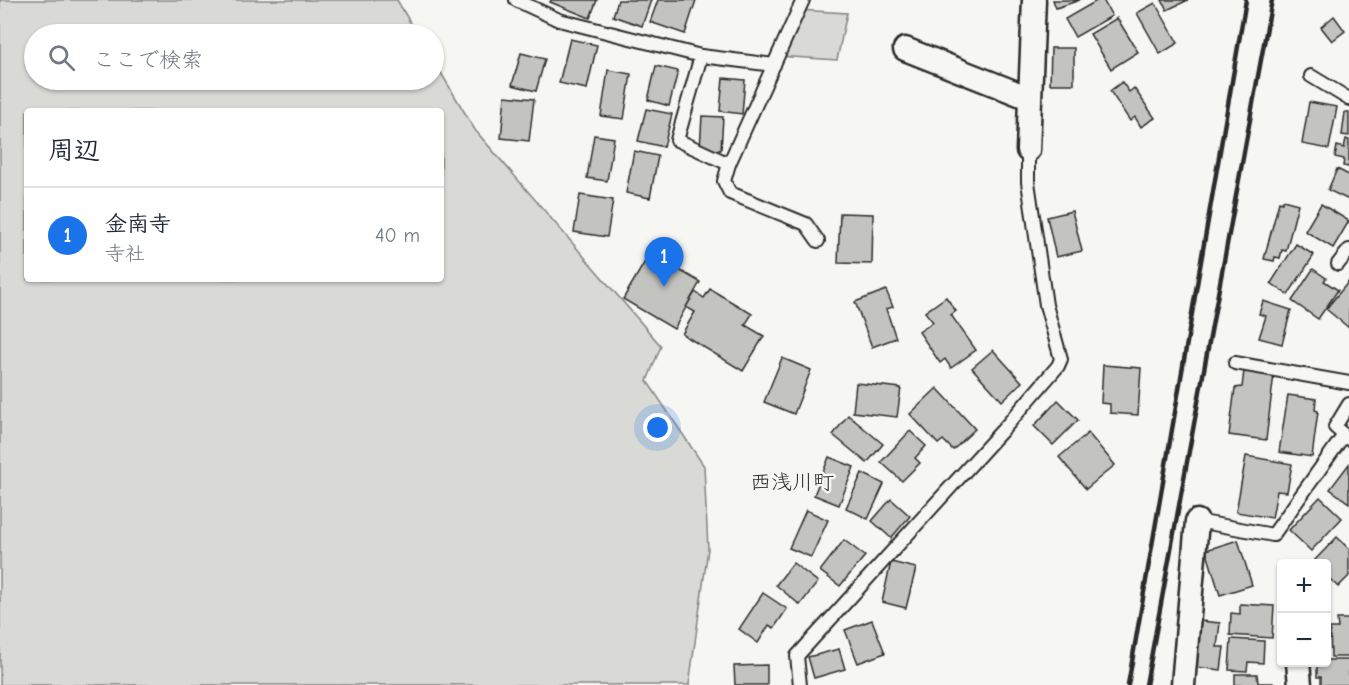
<!DOCTYPE html>
<html lang="ja">
<head>
<meta charset="utf-8">
<style>
	body { margin:0; font-family:"Comic Neue","Klee One",sans-serif; background:#f2f2f3; color:#1f2937 }
	.controls { position:absolute; right:18px; bottom:18px; display:grid; overflow:hidden; border-radius:6px; box-shadow:0 2px 4px #0004 }
	.controls button { width:54px; height:54px; display:grid; place-items:center; padding:0; border:0; border-bottom:2px solid #e0e1e3; background:#fff; color:#1f2937; font:30px sans-serif }
	.you { position:absolute; left:658px; top:428px; width:21px; height:21px; margin:-15px; border:4px solid #fff; border-radius:50%; background:#1a73e8; box-shadow:0 0 0 9px #1a73e833 }
	.badge { display:grid; place-items:center; width:39px; height:39px; border-radius:50%; background:#1a73e8; color:#fff; font-size:20px; font-weight:700 }
	.pin { position:absolute; translate:-50% -50px; filter:drop-shadow(0 2px 3px #0008) }
	.pin::after { content:''; position:absolute; top:32px; width:21px; height:18px; background:inherit; clip-path:polygon(0 0,100% 0,50% 100%) }
	.list { margin:0; padding:0; list-style:none }
	h2 { display:flex; justify-content:space-between; align-items:center; height:78px; margin:0; padding:0 24px; font-size:26px }
	h2 small { font-size:20px; font-weight:400; color:#747a83 }
	.list li { display:grid; grid-template-columns:39px 1fr auto; gap:18px; align-items:center; box-sizing:border-box; height:96px; padding:0 24px; border-top:2px solid #e0e1e3 }
	.list b { display:block; font-size:22px; white-space:nowrap }
	.list p { margin:0; font-size:20px; white-space:nowrap; color:#747a83 }
	.list em { font-size:20px; font-style:normal; color:#747a83 }
	.icon { flex:none; width:33px; height:33px; fill:none; stroke:currentColor; stroke-width:2; stroke-linecap:round; stroke-linejoin:round }
	.map { position:relative; flex:none; width:1349px; height:685px; overflow:hidden }
	.search { position:absolute; background:#fff; box-shadow:0 2px 4px #0004; left:24px; top:24px; width:420px; height:66px; display:flex; align-items:center; gap:15px; box-sizing:border-box; padding:0 21px; border-radius:33px; color:#747a83; font-size:22px }
	.panel { position:absolute; background:#fff; box-shadow:0 2px 4px #0004; left:24px; top:108px; width:420px; height:174px; border-radius:6px }
	.map>svg:first-child { display:block }
	.green { fill:#d9d9d5; stroke:#828280; stroke-width:1.5; fill-rule:evenodd }
	.building { fill:#c3c3c0; stroke:#2b2b2b; stroke-width:1.5 }
	.lines { fill:none; stroke-linecap:round; stroke-linejoin:round }
	.lane-casing { stroke:#2b2b2b; stroke-width:16 }
	.street-casing { stroke:#2b2b2b; stroke-width:27 }
	.lane { stroke:#f6f6f2; stroke-width:12 }
	.street { stroke:#f6f6f2; stroke-width:22 }
	.rail { stroke:#2b2b2b; stroke-width:4.5 }
	.labels { text-anchor:middle; dominant-baseline:central; stroke-width:5; stroke-linejoin:round; paint-order:stroke }
	.neighbourhood-label { font-size:21px; fill:#2b2b2b; stroke:#f6f6f2 }
</style>
</head>
<body>
<div class="map">
<svg width="1349" height="685" viewBox="0 0 1349 685">
	<rect width="100%" height="100%" fill="#f6f6f2"/>
	<filter id="ink" filterUnits="userSpaceOnUse"><feTurbulence type="fractalNoise" baseFrequency=".0167" numOctaves="2"/><feDisplacementMap in="SourceGraphic" scale="12" xChannelSelector="R" yChannelSelector="G"/><feConvolveMatrix kernelMatrix="1 2 1 2 8 2 1 2 1" color-interpolation-filters="sRGB"/></filter>
	<g filter="url(#ink)">
		<g class="green">
			<path d="M0 0H397L417 34H34V80H434V61L475 130 661 346 647 381 704 466 708 549 689 685H0ZM27 111H441V279H27Z"/>
			<path d="M798 10 847 13 837 60 778 56Z"/>
		</g>
		<g class="building">
			<path d="M551 0H597L590 18 550 2Z"/>
			<path d="M618 0H651L642 26 613 16Z"/>
			<path d="M658 0H696L685 34 650 22Z"/>
			<path d="M1053 0H1080L1056 8Z"/>
			<path d="M1098 0H1103L1112 16 1075 37 1065 19Z"/>
			<path d="M1162 0H1188L1167 10Z"/>
			<path d="M1155 3 1178 43 1160 54 1137 13Z"/>
			<path d="M1334 16 1345 31 1332 41 1321 27Z"/>
			<path d="M1117 18 1138 52 1111 69 1090 34Z"/>
			<path d="M570 39 597 45 587 89 559 83Z"/>
			<path d="M1051 48H1074V84H1050Z"/>
			<path d="M521 53 545 59 536 91 512 85Z"/>
			<path d="M656 66 678 71 669 106 648 100Z"/>
			<path d="M608 70 631 74 624 119 601 116Z"/>
			<path d="M723 78 745 80 742 114 720 111Z"/>
			<path d="M1122 82 1129 92 1134 88 1155 118 1141 127 1135 117 1130 121 1110 91Z"/>
			<path d="M505 96 534 99 529 141 501 138Z"/>
			<path d="M1309 102 1337 107 1329 149 1302 144Z"/>
			<path d="M646 109 672 114 664 147 638 141Z"/>
			<path d="M1345 112H1349V136L1342 135Z"/>
			<path d="M702 116 723 117 721 150 700 149Z"/>
			<path d="M594 135 614 138 607 181 587 178Z"/>
			<path d="M1346 139 1349 140V167L1343 166 1344 159 1335 157 1337 146 1344 148Z"/>
			<path d="M634 151 658 156 650 198 626 193Z"/>
			<path d="M1337 169 1349 175V200L1328 190Z"/>
			<path d="M580 195 613 200 607 237 574 232Z"/>
			<path d="M1283 200 1298 204 1286 251 1282 250 1280 258 1275 257 1274 261 1264 259 1279 202 1282 203Z"/>
			<path d="M1321 204 1349 221 1333 248 1305 231Z"/>
			<path d="M1072 211 1082 251 1056 257 1047 217Z"/>
			<path d="M840 213 873 214 872 264 838 263Z"/>
			<path d="M1296 244 1314 255 1288 295 1271 283Z"/>
			<path d="M650 253 700 282 674 329 623 299Z"/>
			<path d="M1313 269 1326 278 1324 281 1338 290 1318 319 1292 301Z"/>
			<path d="M1349 281V328L1326 309Z"/>
			<path d="M710 289 752 314 745 325 764 336 743 371 682 334 695 312 686 307 695 292 704 298Z"/>
			<path d="M886 290 893 307 886 309 896 338 872 347 855 302Z"/>
			<path d="M946 297 956 311 951 315 976 350 951 368 945 359 940 363 919 332 933 322 925 312Z"/>
			<path d="M1263 301 1291 310 1282 344 1259 338 1266 316 1259 314Z"/>
			<path d="M993 350 1022 382 1002 401 972 368Z"/>
			<path d="M782 358 811 370 794 414 764 402Z"/>
			<path d="M1103 365 1141 368 1138 415 1110 413V404L1101 403Z"/>
			<path d="M1244 371 1274 374 1266 440 1229 435 1235 388 1242 387Z"/>
			<path d="M856 383 901 388 897 417 853 412Z"/>
			<path d="M937 388 975 429 953 450 943 440 938 444 910 414Z"/>
			<path d="M1288 395 1316 399 1315 410 1318 411 1312 457 1279 452Z"/>
			<path d="M1058 400 1078 420 1053 445 1034 426Z"/>
			<path d="M848 415 883 444 867 463 833 435Z"/>
			<path d="M910 431 926 446 915 458 920 463 902 481 881 462Z"/>
			<path d="M1088 433 1115 465 1086 489 1059 457Z"/>
			<path d="M1246 456 1292 464 1287 492 1277 491 1272 518 1236 512Z"/>
			<path d="M829 457 854 467 839 505 814 495Z"/>
			<path d="M1349 464V503L1330 489Z"/>
			<path d="M862 473 884 484 868 519 846 508Z"/>
			<path d="M1320 497 1342 518 1311 551 1289 530Z"/>
			<path d="M891 499 910 516 891 538 872 521Z"/>
			<path d="M806 510 828 520 811 557 789 548Z"/>
			<path d="M1337 537 1349 549V576L1338 587 1326 575V564L1313 562Z"/>
			<path d="M844 540 865 556 840 586 820 571Z"/>
			<path d="M1238 540 1252 585 1220 595 1206 550Z"/>
			<path d="M891 562 916 568 906 608 882 602Z"/>
			<path d="M793 563 818 582 800 605 776 585Z"/>
			<path d="M763 593 787 609 774 628 769 625 758 643 739 629Z"/>
			<path d="M1240 604 1274 606 1272 638 1230 635 1231 613 1240 614Z"/>
			<path d="M1337 619H1349V657H1331L1330 628H1338Z"/>
			<path d="M872 620 885 653 858 663 845 630Z"/>
			<path d="M1200 621 1220 623 1217 647H1224L1221 670 1195 667Z"/>
			<path d="M1231 639 1264 641 1263 663 1248 662 1247 671 1229 670Z"/>
			<path d="M839 649 845 669 814 678 808 657Z"/>
			<path d="M1326 660H1349V685H1321V677H1317V662H1326Z"/>
			<path d="M767 665V685H735L734 666Z"/>
			<path d="M1235 674H1257L1258 683H1273V685H1235Z"/>
		</g>
		<g class="lines">
			<g class="lane-casing">
				<g id="lane">
					<path d="M516 0 559 20 701 56 774 65"/>
					<path d="M803 0 729 164 724 181 730 193 806 224 818 241"/>
					<path d="M701 56 677 140 729 164"/>
					<path d="M1311 76 1349 99"/>
					<path d="M1338 264 1349 250"/>
					<path d="M1235 363 1349 383"/>
					<path d="M1344 435 1335 427 1349 404"/>
					<path d="M1197 521 1273 535 1344 435 1349 439"/>
					<path d="M800 685 797 656 1008 424 1058 366 1061 359 1046 305 1028 182V150"/>
				</g>
			</g>
			<g class="street-casing">
				<g id="street">
					<path d="M905 49 1029 98"/>
					<path d="M1028 150 1034 0"/>
					<path d="M1298 662 1300 685"/>
					<path d="M1183 685 1197 521"/>
				</g>
			</g>
			<use href="#lane" class="lane"/>
			<use href="#street" class="street"/>
			<g class="rail">
				<path d="M1128 685 1246 0"/>
				<path d="M1146 685 1272 0"/>
			</g>
		</g>
	</g>
	<g class="labels">
		<g class="neighbourhood-label">
			<text x="792" y="482">西浅川町</text>
		</g>
	</g>
</svg>
<div class="controls">
<button>+</button>
<button>−</button>
</div>
<div class="you"></div>
<div class="pin badge" style="left:664px;top:287px">1</div>
<div class="search"><svg class="icon" aria-label="search" viewBox="0 0 24 24"><circle cx="10" cy="10" r="6"/><path d="M15 15l6 6"/></svg>ここで検索</div>
<section class="panel">
<h2>周辺<small></small></h2>
<ul class="list">
<li><span class="badge">1</span><div><b>金南寺</b><p>寺社</p></div><em>40 m</em></li>
</ul>
</section>
</div>
</body>
</html>
